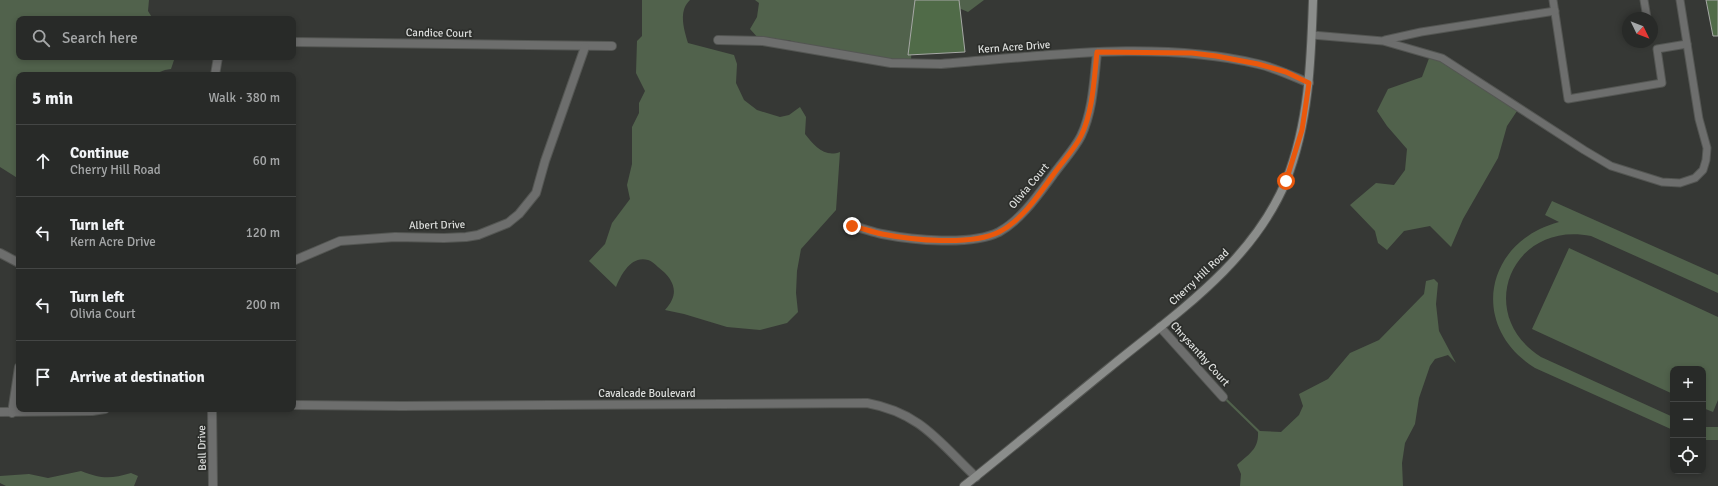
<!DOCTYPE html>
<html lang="en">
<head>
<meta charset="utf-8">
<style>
	body { margin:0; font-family:Signika,sans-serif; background:#343634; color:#f1f3f6 }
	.controls { position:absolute; right:12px; bottom:12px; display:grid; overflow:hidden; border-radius:8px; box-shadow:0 2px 6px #0003 }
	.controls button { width:36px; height:36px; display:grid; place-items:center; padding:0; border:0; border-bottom:1px solid #444645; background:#282a28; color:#f1f3f6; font:20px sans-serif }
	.compass { position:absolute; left:1622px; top:12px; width:36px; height:36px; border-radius:50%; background:#282a28; box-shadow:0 2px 6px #0003; rotate:133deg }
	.stop { position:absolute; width:12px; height:12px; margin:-9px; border:3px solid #ea580c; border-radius:50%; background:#fff }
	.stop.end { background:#ea580c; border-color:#fff; box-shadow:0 1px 4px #0008 }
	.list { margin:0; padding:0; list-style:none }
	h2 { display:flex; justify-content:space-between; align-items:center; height:52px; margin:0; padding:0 16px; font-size:17px }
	h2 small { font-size:13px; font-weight:400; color:#a5a7a8 }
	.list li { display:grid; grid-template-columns:26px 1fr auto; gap:12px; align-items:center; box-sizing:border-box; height:72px; padding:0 16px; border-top:1px solid #444645 }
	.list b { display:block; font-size:15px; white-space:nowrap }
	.list p { margin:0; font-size:13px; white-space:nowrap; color:#a5a7a8 }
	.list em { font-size:13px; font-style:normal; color:#a5a7a8 }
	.icon { flex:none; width:22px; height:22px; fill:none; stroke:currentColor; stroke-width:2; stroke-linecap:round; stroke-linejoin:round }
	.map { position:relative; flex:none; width:1718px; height:486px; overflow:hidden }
	.search { position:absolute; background:#282a28; box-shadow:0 2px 6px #0003; left:16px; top:16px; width:280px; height:44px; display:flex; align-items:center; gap:10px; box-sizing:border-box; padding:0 14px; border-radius:8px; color:#a5a7a8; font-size:15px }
	.panel { position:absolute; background:#282a28; box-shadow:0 2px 6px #0003; left:16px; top:72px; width:280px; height:340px; border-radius:8px }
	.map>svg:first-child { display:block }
	.green { fill:#51624c }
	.building { fill:#506b48; stroke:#a6a8a5 }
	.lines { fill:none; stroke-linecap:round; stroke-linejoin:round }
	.service-casing { stroke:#545653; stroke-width:9 }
	.minor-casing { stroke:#545653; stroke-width:10 }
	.secondary-casing { stroke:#545653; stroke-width:10 }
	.service { stroke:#6d6e6d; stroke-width:7 }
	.minor { stroke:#6d6e6d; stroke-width:8 }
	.secondary { stroke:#8b8d8b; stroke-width:8 }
	.route { stroke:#ea580c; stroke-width:5 }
	.labels { text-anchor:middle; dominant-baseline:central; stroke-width:3.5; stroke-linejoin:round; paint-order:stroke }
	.street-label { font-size:11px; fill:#dcdedc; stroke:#2c2e2b }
</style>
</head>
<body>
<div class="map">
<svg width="1718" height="486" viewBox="0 0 1718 486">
	<rect width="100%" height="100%" fill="#363835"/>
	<g class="green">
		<path d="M0 0H149L148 11 153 19H19V57H175L171 69 165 70 152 75H19V179L0 167Z"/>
		<path d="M642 0H690C678 11 684 30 688 43L734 55 737 64 736 83 744 100 757 110 780 117 789 115 800 107 806 117 805 134C814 145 824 158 840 152L836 210 801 249 797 271 796 293 798 312 787 323 760 330 727 327 684 314 665 310C680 294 675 280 658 267 656 265 652 261 648 260 631 255 621 275 616 287L589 261 605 244 612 223 630 199 627 185 632 164V127L639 113V103L645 91 636 73 637 41 642 36Z"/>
		<path d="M755 0H984L968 12 954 6 912 28 911 63 834 53 788 40 759 39 750 29 757 17 759 3Z"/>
		<path d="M1431 53 1519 108 1507 126 1498 158 1463 219 1451 247 1430 226 1404 231 1387 250 1378 243 1375 231 1350 205 1376 183 1394 185 1405 170 1407 149 1387 126 1377 111 1388 89 1422 77Z"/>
		<path d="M1552 201 1718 275V293L1591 236C1512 220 1473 314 1541 357L1673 417V430L1535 368C1469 327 1484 242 1559 222L1545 215Z"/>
		<path d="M1569 248 1718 317V400L1713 412 1703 408V369H1673V394L1532 329Z"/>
		<path d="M1434 279 1438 283 1436 304 1439 331 1456 363 1448 355 1435 359 1430 366 1419 398 1415 424 1405 443 1402 463 1403 486H1240L1241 474 1237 465C1249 454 1259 449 1258 432L1224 399V396L1260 431 1281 432 1299 415 1303 406 1299 394 1328 379 1350 353 1379 340 1424 294 1426 281Z"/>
		<rect x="1703" y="427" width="15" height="13"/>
		<path d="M81 471C101 479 111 479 131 473L138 476 134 486H6L0 483V476L29 474 48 478Z"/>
	</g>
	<g class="building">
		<path d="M915 0H959L965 52 908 55Z"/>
		<path d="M1706 0H1718V36H1713Z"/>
	</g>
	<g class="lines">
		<g class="service-casing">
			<g id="service">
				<path d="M1553 0 1568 99 1662 83 1657 49 1687 44"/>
				<path d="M1644 0 1647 18"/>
				<path d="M1312 35 1383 41 1442 58 1584 150 1611 166 1662 182 1680 183 1695 178 1703 170 1706 160 1707 148 1699 119 1680 0"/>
				<path d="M1385 40 1421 32 1555 11"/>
			</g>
		</g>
		<g class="minor-casing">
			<g id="minor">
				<path d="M718 40 763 41 891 63 941 64C1045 56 1156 40 1258 64 1276 68 1292 76 1309 83"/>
				<path d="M293 42 612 46"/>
				<path d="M215 75 218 57"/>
				<path d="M852 226C862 228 872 232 882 234 912 240 971 246 999 232 1021 220 1038 195 1053 175 1062 162 1074 150 1081 136 1093 111 1094 80 1097 53"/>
				<path d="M0 253 19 263"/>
				<path d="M293 261 340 241 395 237 444 238 466 237 478 235 508 223 519 214 536 193 545 161 585 47"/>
				<path d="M1160 327 1223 397"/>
				<path d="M293 405 402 406 867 403C921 413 939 442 976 477"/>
				<path d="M212 409 213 486"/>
				<path d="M0 412 92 411 105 409"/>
				<path d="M12 413 19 367"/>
			</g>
		</g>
		<g class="secondary-casing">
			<path id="secondary" d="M964 486C1013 447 1061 407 1109 368 1175 314 1252 263 1286 181 1309 123 1311 61 1313 0"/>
		</g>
		<use href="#service" class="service"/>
		<use href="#minor" class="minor"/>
		<use href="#secondary" class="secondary"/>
	</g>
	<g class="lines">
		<path class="route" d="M852 226C862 228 872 232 882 234 912 240 971 246 999 232 1022 220 1038 196 1053 175 1062 162 1074 150 1081 136 1093 111 1094 80 1097 52L1192 53 1216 56 1258 64 1286 72 1309 83 1302 130 1286 181"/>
	</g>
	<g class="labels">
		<g class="street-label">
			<text transform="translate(439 33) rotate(1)">Candice Court</text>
			<text transform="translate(1014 47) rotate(-4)">Kern Acre Drive</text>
			<text transform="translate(1029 186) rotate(-50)">Olivia Court</text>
			<text transform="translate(437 225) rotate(-1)">Albert Drive</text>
			<text transform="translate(1199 277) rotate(-43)">Cherry Hill Road</text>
			<text transform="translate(1200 354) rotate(48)">Chrysanthy Court</text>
			<text x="647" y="393">Cavalcade Boulevard</text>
			<text transform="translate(202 448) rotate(-91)">Bell Drive</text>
		</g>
	</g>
</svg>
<div class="controls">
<button>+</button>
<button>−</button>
<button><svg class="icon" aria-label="locate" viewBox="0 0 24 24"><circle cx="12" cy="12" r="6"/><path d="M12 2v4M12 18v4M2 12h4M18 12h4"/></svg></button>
</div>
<svg class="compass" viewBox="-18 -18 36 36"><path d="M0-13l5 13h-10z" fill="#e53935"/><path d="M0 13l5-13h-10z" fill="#a5a7a8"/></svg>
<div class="stop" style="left:1286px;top:181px"></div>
<div class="stop end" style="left:852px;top:226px"></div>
<div class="search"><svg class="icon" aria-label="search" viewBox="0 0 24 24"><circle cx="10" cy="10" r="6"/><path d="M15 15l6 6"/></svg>Search here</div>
<section class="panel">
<h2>5 min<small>Walk · 380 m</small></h2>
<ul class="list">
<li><svg class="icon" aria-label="ahead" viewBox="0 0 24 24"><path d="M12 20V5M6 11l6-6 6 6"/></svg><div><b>Continue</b><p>Cherry Hill Road</p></div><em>60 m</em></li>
<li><svg class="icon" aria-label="left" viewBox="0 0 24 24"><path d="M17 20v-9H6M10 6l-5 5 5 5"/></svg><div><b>Turn left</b><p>Kern Acre Drive</p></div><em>120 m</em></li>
<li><svg class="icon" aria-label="left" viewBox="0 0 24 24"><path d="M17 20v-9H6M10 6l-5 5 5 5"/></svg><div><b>Turn left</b><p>Olivia Court</p></div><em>200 m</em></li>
<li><svg class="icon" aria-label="arrive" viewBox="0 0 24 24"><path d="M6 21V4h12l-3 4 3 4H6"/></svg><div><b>Arrive at destination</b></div></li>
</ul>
</section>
</div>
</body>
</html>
